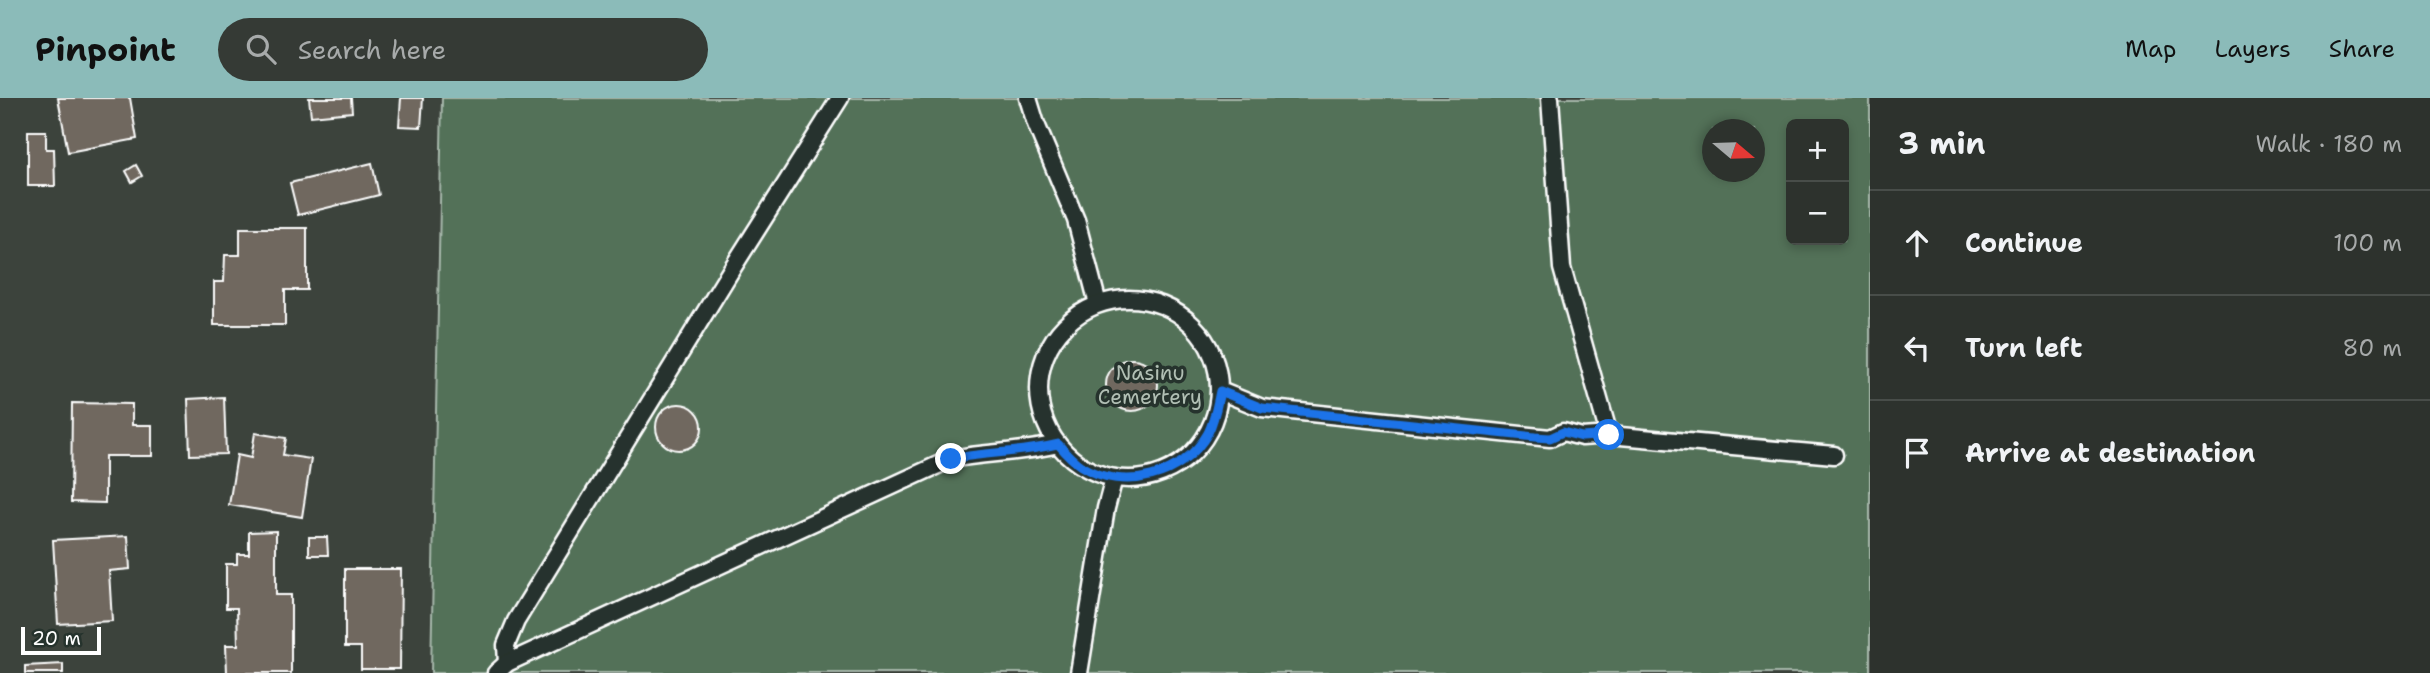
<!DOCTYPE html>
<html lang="en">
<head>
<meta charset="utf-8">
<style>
	body { margin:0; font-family:"Shantell Sans",sans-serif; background:#353a35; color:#f1f3f6 }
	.controls { position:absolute; right:21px; top:21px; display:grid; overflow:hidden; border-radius:10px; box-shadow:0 4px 10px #0003 }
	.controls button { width:63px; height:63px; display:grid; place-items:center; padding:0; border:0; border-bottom:2px solid #484d49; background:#2d322d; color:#f1f3f6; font:35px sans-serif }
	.compass { position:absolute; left:1702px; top:21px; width:63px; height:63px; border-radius:50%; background:#2d322d; box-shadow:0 4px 10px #0003; rotate:109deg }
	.scale { position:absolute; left:21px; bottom:18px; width:80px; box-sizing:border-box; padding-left:7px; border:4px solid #fff; border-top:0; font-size:19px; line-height:24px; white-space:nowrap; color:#fff; -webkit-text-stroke:5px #26332d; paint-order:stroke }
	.stop { position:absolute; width:21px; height:21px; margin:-16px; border:5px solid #1a73e8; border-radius:50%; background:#fff }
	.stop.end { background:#1a73e8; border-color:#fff; box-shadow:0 2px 7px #0008 }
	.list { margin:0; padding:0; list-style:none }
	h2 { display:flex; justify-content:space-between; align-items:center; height:91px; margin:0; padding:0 28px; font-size:30px }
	h2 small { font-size:23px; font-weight:400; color:#a7aaaa }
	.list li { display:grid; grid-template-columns:46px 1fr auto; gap:21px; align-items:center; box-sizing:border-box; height:105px; padding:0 28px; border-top:2px solid #484d49 }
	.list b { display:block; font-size:26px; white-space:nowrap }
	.list em { font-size:23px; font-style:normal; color:#a7aaaa }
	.icon { flex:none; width:38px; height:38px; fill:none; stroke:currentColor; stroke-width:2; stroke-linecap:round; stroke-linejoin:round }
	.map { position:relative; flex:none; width:1870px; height:575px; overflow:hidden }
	header { display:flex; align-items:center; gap:42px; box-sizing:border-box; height:98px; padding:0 35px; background:#8bbbb9; color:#111 }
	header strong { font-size:33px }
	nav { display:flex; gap:38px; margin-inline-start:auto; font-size:24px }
	.search { width:490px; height:63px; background:#353a35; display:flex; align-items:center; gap:18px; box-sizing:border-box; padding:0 24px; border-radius:38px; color:#a7aaaa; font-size:26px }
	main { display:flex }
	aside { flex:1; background:#2d322d }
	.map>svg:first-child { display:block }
	.green { fill:#527159; stroke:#a8b8ac; stroke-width:2; fill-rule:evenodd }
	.building { fill:#70685f; stroke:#fff; stroke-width:2 }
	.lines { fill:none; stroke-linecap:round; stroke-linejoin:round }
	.service-casing { stroke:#fff; stroke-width:21 }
	.service { stroke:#26332d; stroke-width:16 }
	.route { stroke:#1a73e8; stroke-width:9 }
	.labels { text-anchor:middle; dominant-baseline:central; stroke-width:7; stroke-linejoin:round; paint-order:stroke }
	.park-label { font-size:21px; fill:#b1bfb4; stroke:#26332d }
</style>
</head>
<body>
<header>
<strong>Pinpoint</strong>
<div class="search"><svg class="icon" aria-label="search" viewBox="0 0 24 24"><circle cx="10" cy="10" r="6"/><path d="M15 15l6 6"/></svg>Search here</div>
<nav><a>Map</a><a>Layers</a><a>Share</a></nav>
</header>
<main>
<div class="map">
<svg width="1870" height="575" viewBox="0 0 1870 575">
	<rect width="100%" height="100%" fill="#3c433c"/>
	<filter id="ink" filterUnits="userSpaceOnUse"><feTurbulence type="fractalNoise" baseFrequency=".0143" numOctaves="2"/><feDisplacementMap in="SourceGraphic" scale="14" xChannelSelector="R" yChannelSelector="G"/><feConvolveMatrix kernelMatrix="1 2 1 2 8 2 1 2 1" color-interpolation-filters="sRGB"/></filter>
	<g filter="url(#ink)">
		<path class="green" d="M442 0H1870V575H431ZM1791 26H1844V142H1791ZM1713 32H1755V74H1713Z"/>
		<g class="building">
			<path d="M58 0H130L137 41 68 54Z"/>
			<path d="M309 0H351L352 14 311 18Z"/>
			<path d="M401 0H423L421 29 399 28Z"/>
			<path d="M28 33H46V51H54L55 88H28Z"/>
			<path d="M372 65 379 97 298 117 290 85Z"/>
			<path d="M136 67 142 78 132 84 126 73Z"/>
			<path d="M240 130H307V192H285V227H214V184H224L225 157H240Z"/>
			<circle cx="1132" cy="287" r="26"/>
			<path d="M224 299 226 356 190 357 188 301Z"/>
			<path d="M72 305 132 306V327H152V358H105V405L71 404Z"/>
			<circle cx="679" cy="329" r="23"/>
			<path d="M255 335 286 340 283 357 311 361 302 419 229 407 237 357 251 360Z"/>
			<path d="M276 433V497H291V575H227L226 547H238L237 510H226V466H237V456H249V434Z"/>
			<path d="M128 438 130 471 109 473 112 523 58 526 53 442Z"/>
			<path d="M309 439H327L328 457H309Z"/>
			<path d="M345 471H401L400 571H361V549H345Z"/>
			<path d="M63 566V575H25V568Z"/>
		</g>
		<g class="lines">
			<g class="service-casing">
				<g id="service">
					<path d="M1028 0 1036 26 1076 122 1098 206"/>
					<path d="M1550 0 1562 170 1609 337"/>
					<circle cx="1129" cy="291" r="90"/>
					<path d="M1220 293 1262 310 1550 340 1563 334 1582 339 1609 337 1834 357"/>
					<path d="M507 565 506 547 516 523 733 169 840 0"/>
					<path d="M496 575 507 565 951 361C987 354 1022 355 1057 346"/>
					<path d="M1079 575 1106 410 1114 380"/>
				</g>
			</g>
			<use href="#service" class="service"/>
		</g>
	</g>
	<g class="lines" filter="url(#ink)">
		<path class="route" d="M951 361C987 354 1022 355 1058 346 1065 354 1072 362 1081 368 1124 395 1184 378 1208 335 1215 321 1217 307 1220 293L1262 310 1535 339 1550 340 1563 334 1582 339 1609 337"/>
	</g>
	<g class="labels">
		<g class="park-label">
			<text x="1150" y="275">Nasinu<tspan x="1150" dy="24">Cemertery</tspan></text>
		</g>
	</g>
</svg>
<div class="controls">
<button>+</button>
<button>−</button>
</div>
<svg class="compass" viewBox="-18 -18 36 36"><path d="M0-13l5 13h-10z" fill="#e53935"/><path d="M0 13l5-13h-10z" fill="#a7aaaa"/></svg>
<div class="scale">20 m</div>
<div class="stop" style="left:1609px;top:337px"></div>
<div class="stop end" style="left:951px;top:361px"></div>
</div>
<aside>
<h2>3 min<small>Walk · 180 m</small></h2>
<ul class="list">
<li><svg class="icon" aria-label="ahead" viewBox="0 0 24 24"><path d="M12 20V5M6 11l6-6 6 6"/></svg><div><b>Continue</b></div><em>100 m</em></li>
<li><svg class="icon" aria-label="left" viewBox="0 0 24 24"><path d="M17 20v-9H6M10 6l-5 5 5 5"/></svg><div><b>Turn left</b></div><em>80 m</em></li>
<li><svg class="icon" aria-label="arrive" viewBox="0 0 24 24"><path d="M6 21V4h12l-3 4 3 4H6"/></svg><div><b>Arrive at destination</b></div></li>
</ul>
</aside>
</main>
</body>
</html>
